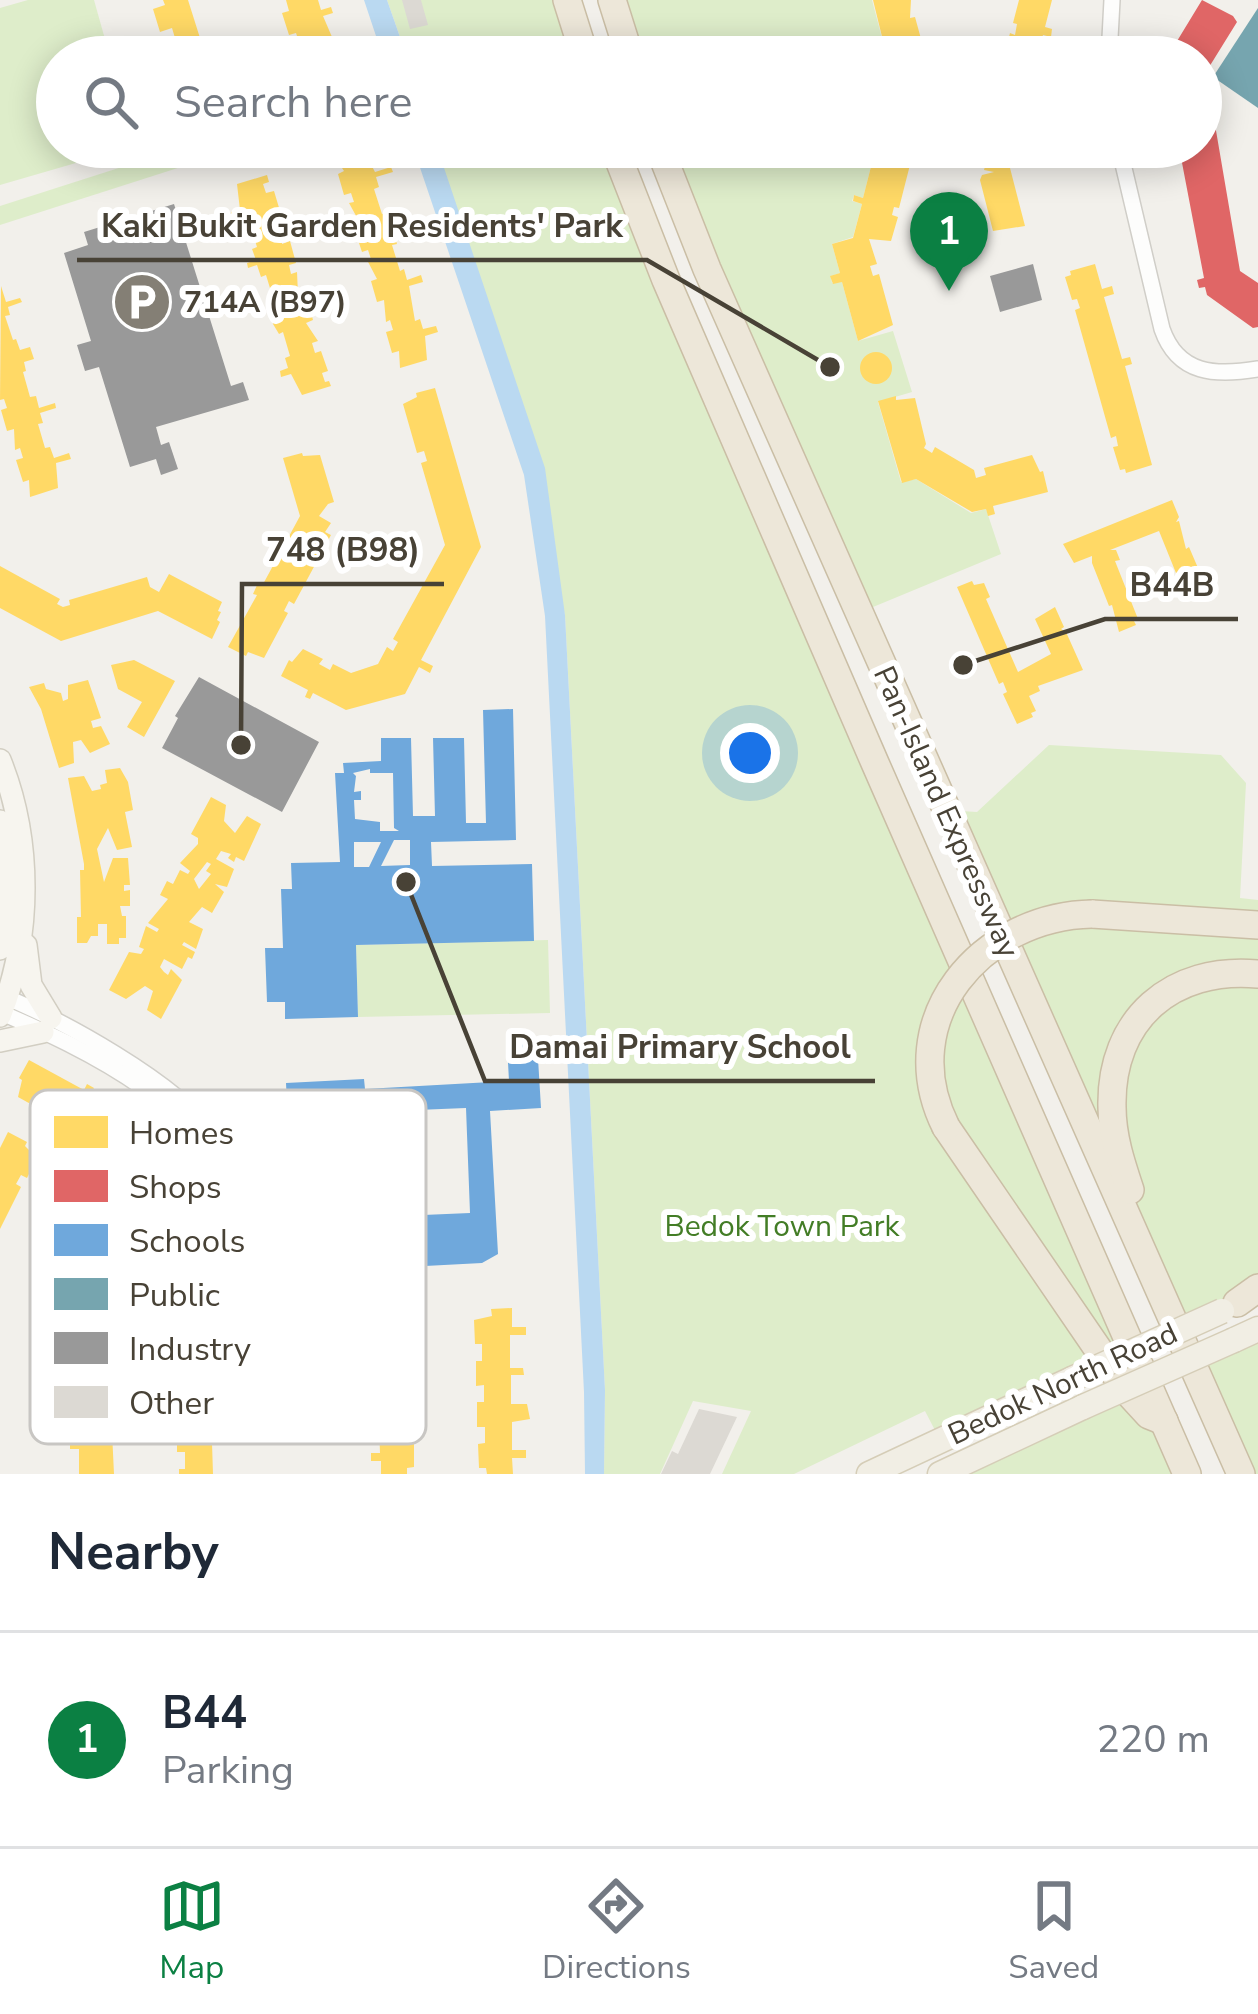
<!DOCTYPE html>
<html lang="en">
<head>
<meta charset="utf-8">
<style>
	body { margin:0; font-family:"Nunito Sans",sans-serif; background:#f6f6f7; color:#1f2937 }
	.you { position:absolute; left:750px; top:753px; width:42px; height:42px; margin:-30px; border:9px solid #fff; border-radius:50%; background:#1a73e8; box-shadow:0 0 0 18px #1a73e833 }
	.badge { display:grid; place-items:center; width:78px; height:78px; border-radius:50%; background:#0b8043; color:#fff; font-size:39px; font-weight:700 }
	.pin { position:absolute; translate:-50% -99px; filter:drop-shadow(0 3px 6px #0008) }
	.pin::after { content:''; position:absolute; top:63px; width:42px; height:36px; background:inherit; clip-path:polygon(0 0,100% 0,50% 100%) }
	.list { margin:0; padding:0; list-style:none }
	h2 { display:flex; justify-content:space-between; align-items:center; height:156px; margin:0; padding:0 48px; font-size:51px }
	h2 small { font-size:39px; font-weight:400; color:#747a83 }
	.list li { display:grid; grid-template-columns:78px 1fr auto; gap:36px; align-items:center; box-sizing:border-box; height:216px; padding:0 48px; border-top:3px solid #e0e1e3 }
	.list b { display:block; font-size:45px; white-space:nowrap }
	.list p { margin:0; font-size:39px; white-space:nowrap; color:#747a83 }
	.list em { font-size:39px; font-style:normal; color:#747a83 }
	.icon { flex:none; width:66px; height:66px; fill:none; stroke:currentColor; stroke-width:2; stroke-linecap:round; stroke-linejoin:round }
	.map { position:relative; flex:none; width:1258px; height:1474px; overflow:hidden }
	.search { position:absolute; background:#fff; box-shadow:0 6px 30px #0003; left:36px; right:36px; top:36px; height:132px; display:flex; align-items:center; gap:30px; box-sizing:border-box; padding:0 42px; border-radius:66px; color:#747a83; font-size:45px }
	.sheet { height:372px; background:#fff }
	nav { display:flex; justify-content:space-around; align-items:center; box-sizing:border-box; height:168px; border-top:3px solid #e0e1e3; background:#fff; font-size:33px; color:#747a83 }
	nav a { display:grid; justify-items:center; gap:6px }
	nav .on { color:#0b8043 }
	.map>svg:first-child { display:block }
	.green { fill:#deedca }
	.water { fill:#bad9f1 }
	.homes { fill:#ffd966; fill-rule:evenodd }
	.shops { fill:#e06666 }
	.schools { fill:#6fa8dc; fill-rule:evenodd }
	.public { fill:#76a5af }
	.industry { fill:#999 }
	.building { fill:#dcd9d3 }
	.lines { fill:none; stroke-linecap:round; stroke-linejoin:round }
	.street-casing { stroke:#d0cec8; stroke-width:18 }
	.secondary-casing { stroke:#d2cec2; stroke-width:24 }
	.primary-casing { stroke:#d5cdb7; stroke-width:27 }
	.highway-casing { stroke:#cabea5; stroke-width:30 }
	.street { stroke:#fdfdfc; stroke-width:15 }
	.secondary { stroke:#f7f5ef; stroke-width:21 }
	.primary { stroke:#f1eee4; stroke-width:24 }
	.highway { stroke:#ede7d9; stroke-width:27 }
	.primary-bridge-casing { stroke:#d5cdb7; stroke-width:27; stroke-linecap:butt }
	.highway-bridge-casing { stroke:#cabea5; stroke-width:30; stroke-linecap:butt }
	.primary-bridge { stroke:#f1eee4; stroke-width:24 }
	.highway-bridge { stroke:#ede7d9; stroke-width:27 }
	.labels { text-anchor:middle; dominant-baseline:central; stroke-width:12; stroke-linejoin:round; paint-order:stroke }
	.poi-label { font-size:30px; font-weight:bold; fill:#484236; stroke:#fff; text-anchor:start }
	.street-label { font-size:30px; fill:#484236; stroke:#fff }
	.park-label { font-size:30px; fill:#437d26; stroke:#fff }
	.key { fill:#fff; stroke:#c8c6c3; stroke-width:3 }
	.key-label { font-size:33px; fill:#484236 }
	.leader { fill:none; stroke:#484236; stroke-width:4.5 }
	.callout-dot { fill:#484236; stroke:#fff; stroke-width:4.5 }
	.callout-label { font-size:33px; text-anchor:middle; font-weight:bold; fill:#484236; stroke:#fff; stroke-width:12; stroke-linejoin:round; paint-order:stroke }
</style>
</head>
<body>
<div class="map">
<svg width="1258" height="1474" viewBox="0 0 1258 1474">
	<rect width="100%" height="100%" fill="#f2f0eb"/>
	<g class="green">
		<path d="M28 0H94L110 57H57V147H131L0 185V8Z"/>
		<path d="M387 0H557L573 57H407Z"/>
		<path d="M617 0H872L887 57H634Z"/>
		<path d="M437 147H602L957 971 930 1098 1099 1363 939 1438 925 1411 794 1474H722L751 1411 693 1401 660 1474H604L605 1390 565 615Z"/>
		<path d="M663 147H876L863 198 854 195 852 201 862 204 853 237 832 244 840 273 831 276 832 283 842 282 858 341 893 331 912 392 878 402 901 482 916 479 971 513 986 509 1001 554 861 612Z"/>
		<path d="M178 149 184 166 0 225V206Z"/>
		<path d="M1049 745 1221 755 1246 783 1240 898 1258 900V1292L1177 1331 945 810 977 812Z"/>
		<path d="M548 940 550 1013 358 1017 356 945Z"/>
		<path d="M967 972 1135 1348 1106 1361 982 1184 932 1070Z"/>
		<path d="M1258 1329V1474H1241L1190 1360Z"/>
		<path d="M1126 1390 1187 1474H940Z"/>
	</g>
	<g class="water">
		<path d="M364 0H387L407 57H383Z"/>
		<path d="M413 147H437L545 468 565 615 605 1390 604 1474H585L584 1392 545 616 524 475Z"/>
	</g>
	<g class="homes">
		<path d="M163 0H188L206 57H168L163 42 175 38 172 28 160 32 153 9 165 5Z"/>
		<path d="M286 0H318L321 10 331 7 333 13 323 16 335 44 328 46 330 51 337 49 339 57H248V51L261 52 259 47 279 40 282 48 299 42 296 33 289 35 282 13 289 11Z"/>
		<path d="M873 0H911L910 18 915 17 926 57H887Z"/>
		<path d="M1019 0H1052L1045 27 1052 29 1051 37 1043 35 1037 57H1004L1010 33 1015 35 1017 24 1013 23Z"/>
		<path d="M876 147H909L907 156 912 157 899 208 894 207 892 215 898 217 891 241 869 239 877 264 870 266 873 276 879 274 893 325 858 341 842 282 833 284 830 276 840 273 832 244 853 238 862 204 853 201 854 195 863 198Z"/>
		<path d="M981 147H1015L1010 168 1025 226 993 231 980 180 982 175 994 172 984 170 986 163 979 157Z"/>
		<path d="M363 149 375 172 391 167 393 172 376 177 379 187 374 189 382 214 387 212 390 223 402 219 406 232 394 235 397 244 392 245 400 271 404 269 407 280 421 275 423 282 409 286 415 321 420 319 423 329 436 326 438 332 425 336 427 360 400 368 399 351 392 353 386 332 393 330 390 320 386 322 384 300 377 302 371 281 377 279 367 260 371 259 368 250 362 252 353 225 360 223 349 203 354 202 351 193 344 195 338 174 344 171 335 157Z"/>
		<path d="M267 175 269 182 263 184 266 193 274 191 280 211 272 213 275 223 281 221 282 244 290 241 296 263 289 265 291 274 297 272 298 294 305 292 313 320 306 323 318 341 312 343 315 353 321 351 328 371 322 373 325 382 329 381 331 386 302 395 291 374 281 377 280 371 288 368 285 358 290 356 283 332 279 334 273 324 268 299 273 298 266 275 261 277 257 265 248 268 247 263 256 260 252 249 257 247 250 224 246 226 243 215 233 218 231 212 240 210 237 184Z"/>
		<path d="M1095 264 1102 289 1112 286 1114 294 1104 297 1122 359 1130 357 1132 364 1125 366 1152 465 1126 473 1125 469 1120 470 1113 447 1118 446 1116 436 1111 438 1075 310 1080 308 1077 299 1072 300 1065 277 1071 275 1070 271Z"/>
		<path d="M1 286 6 302 20 298 22 302 8 307 10 315 5 316 13 340 16 339 20 350 30 347 34 359 24 362 26 371 23 372 30 397 36 396 39 408 55 403 56 408 40 413 43 423 38 424 45 448 50 447 54 458 69 453 71 459 56 463 58 488 30 497 29 480 23 482 16 460 23 458 20 448 15 450 14 429 7 431 1 410 7 408 4 399 0 400Z"/>
		<circle cx="876" cy="368" r="16"/>
		<path d="M435 388 481 547 421 660 433 666 430 673 419 667 405 694 346 710 313 693 310 699 305 697 308 690 281 676 289 660 292 662 303 649 323 659 319 664 330 670 333 664 351 673 378 664 387 647 393 651 398 642 393 639 445 545 421 463 427 461 424 451 417 453 403 404 417 397 416 393Z"/>
		<path d="M896 396V400L915 398 926 444 924 448 932 453 935 447 974 470 976 478 986 475 984 468 1032 455 1040 472 1043 471 1048 492 993 506 995 514 988 516 986 509 972 512 916 479 902 483 878 401Z"/>
		<path d="M302 453 303 456 320 455 334 502 328 504 319 516 331 523 325 532 331 535 294 604 289 601 284 611 288 613 264 658 248 652 246 656 228 647 257 595 253 594 258 583 262 586 300 516 283 458Z"/>
		<path d="M1172 500 1179 517 1176 522 1179 521 1186 549 1189 547 1198 568 1176 573 1159 531 1110 550H1116L1120 560 1115 561 1138 619 1134 621 1136 625 1119 632 1112 605 1109 606 1092 563V556L1074 563 1063 544Z"/>
		<path d="M0 566 60 599 57 604 63 607 70 605 69 600 147 577 150 587 159 592 169 574 222 602 218 611 221 612 217 620 220 622 212 639 158 611 61 641 0 608Z"/>
		<path d="M972 581 974 585 984 583 990 597 986 599 1018 672 1051 654 1035 619 1055 607 1064 627 1061 629 1066 632 1083 670 1038 686 1040 691 1029 696 1036 711 1031 713 1033 717 1017 724 1003 694 1007 692 1003 682 999 684 957 587Z"/>
		<path d="M134 660 175 681 144 737 127 727 142 702 118 689 111 665Z"/>
		<path d="M88 680 101 718 91 721 93 728 101 726 110 744 90 753 81 740 73 742 74 763 59 768 41 709 29 687 44 683 46 689 61 693 63 701 68 699V685Z"/>
		<path d="M120 768 128 782 133 810 125 812 132 847 117 850 108 828 97 849 104 882 113 858H128L130 885H124V891L130 890V906H120L122 916H126V938H119V944H107V924H98V936H91L87 943H77V917H81L80 870H84V864L68 778 84 776 92 791 101 789 100 785 107 783 105 770Z"/>
		<path d="M211 797 226 805 224 821 235 833 247 816 261 824 244 861 236 857 234 862 228 858 231 854 221 851 216 859 234 869 227 887 215 884 224 892 212 913 202 907 189 922 203 929 196 949 184 942 182 945 195 952 192 959 188 957 182 969 164 959 160 967 164 972 168 975 171 969 182 980 161 1019 147 1010 153 991 145 986 126 999 109 990 129 952 141 954 144 949 139 947 146 926 157 932 159 929 148 923 168 899 160 895 167 881 173 884 180 870 188 874 190 871 180 863 198 844V838L191 834ZM207 862 211 864 206 871 211 874 199 889 194 879Z"/>
		<path d="M29 1060 84 1090 87 1084 94 1088 91 1094 137 1119 139 1114 150 1119 147 1124 174 1138 191 1195 175 1225 182 1229 178 1236 171 1232 155 1262 137 1252 138 1249 125 1238 136 1217 141 1219 146 1210 141 1208 150 1190 142 1166 126 1157 129 1151 120 1146 117 1151 73 1127 75 1122 66 1117 63 1122 18 1097 22 1080 19 1078Z"/>
		<path d="M8 1132 27 1142 25 1146 37 1158 27 1178 21 1175 16 1184 21 1187 0 1229V1148Z"/>
		<path d="M512 1308V1327H526V1335H510V1368H523L524 1375H511V1404H527L530 1419 512 1422V1450H526V1458H512L513 1474H487L486 1468H479L478 1444 485 1443V1427H477V1402H484V1385L476 1386V1361H482V1344H475L474 1320 492 1316 491 1309Z"/>
		<path d="M371 1310H392V1317L409 1321V1345H403V1362H410L411 1385 404 1386 405 1403H413V1427H406V1444L414 1443V1467L407 1468V1474H381V1461H371V1453H380L379 1425H367L364 1421 367 1407H377V1379H369L368 1371H376V1338H363V1330H371Z"/>
		<path d="M191 1376H213V1395L227 1394V1402L210 1403V1435H225V1443H212L213 1474H179V1469H185V1452H177V1428H183V1412H176V1387L192 1383Z"/>
		<path d="M93 1379V1387L111 1390 112 1414H104V1432H112L114 1474H79V1449H70V1440H78V1408H65L64 1401 73 1400 72 1380Z"/>
	</g>
	<path class="shops" d="M1202 0 1233 16 1237 22 1206 72 1240 271 1258 283V327L1253 328 1207 295 1205 287 1199 288 1197 280 1204 278 1179 147H1201V57H1164L1159 53 1163 46 1171 51Z"/>
	<g class="schools">
		<path d="M513 709 516 840 431 842 432 866 532 864 534 941 356 945 358 1017 285 1019V1002H267L265 948H283L281 889H292L291 863 340 862 335 773H344L343 763 381 761V738H411L413 816H435L433 738H464L466 823H486L483 710ZM370 769V773H393L394 828 399 831H380V822L355 819 354 800H361V791L354 792 356 776 353 773ZM394 840H410V865L381 866ZM354 842H381L369 867H354Z"/>
		<path d="M537 1042 541 1108 490 1111 498 1254 482 1263 349 1270 348 1254H339L336 1201 314 1202 315 1230 302 1231 300 1203 292 1204 286 1083 364 1079 365 1089 509 1081 507 1044ZM466 1108 470 1213 376 1217 375 1197 395 1196 392 1111ZM367 1117 370 1184 359 1185 358 1169 329 1170 327 1119ZM370 1192V1200H356L353 1205 357 1211H370L371 1216 346 1217 345 1193Z"/>
	</g>
	<path class="public" d="M1258 8V108L1213 77Z"/>
	<g class="industry">
		<path d="M174 204 231 386 243 382 249 400 156 427 161 445 169 442 178 469 161 475 156 459 130 467 99 367 85 371 77 345 91 341 64 253 88 245 84 232Z"/>
		<path d="M1033 264 1042 300 1000 312 990 276Z"/>
		<path d="M199 677 319 742 282 812 162 748 178 718 175 716Z"/>
	</g>
	<g class="building">
		<path d="M402 0H421L428 25 410 29Z"/>
		<path d="M699 1409 737 1417 710 1474H661L672 1451 678 1454Z"/>
	</g>
	<g class="lines">
		<g class="street-casing">
			<g id="street">
				<path d="M1109 57 1112 0"/>
				<path d="M1119 147 1162 329C1178 375 1216 376 1258 369"/>
				<path d="M0 995C61 1019 176 1082 214 1135 230 1157 237 1186 234 1214 229 1252 204 1289 186 1322"/>
				<path d="M0 1012C75 1045 234 1115 221 1214 216 1250 191 1285 175 1316"/>
			</g>
		</g>
		<g class="secondary-casing">
			<g id="secondary">
				<path d="M0 760C32 839 32 936 0 1016"/>
				<path d="M0 821 6 880 0 949"/>
				<path d="M26 945 31 985 51 1018"/>
				<path d="M0 1041 43 1032"/>
			</g>
		</g>
		<g class="primary-casing">
			<g id="primary">
				<path d="M1234 1340 1258 1329"/>
				<path d="M869 1474 1072 1379"/>
				<path d="M940 1474 1083 1407"/>
			</g>
		</g>
		<g class="highway-casing">
			<g id="highway">
				<path d="M567 0 585 57"/>
				<path d="M612 0 630 57"/>
				<path d="M614 147 666 280 875 763 1187 1474"/>
				<path d="M659 147 707 269 1241 1474"/>
				<path d="M1092 914 1258 925"/>
				<path d="M946 1127 1126 1390 1149 1415 1164 1421"/>
				<path d="M1130 1190C1121 1163 1112 1136 1112 1107 1110 1019 1172 966 1258 974"/>
				<path d="M1237 1303 1258 1288"/>
			</g>
		</g>
		<use href="#street" class="street"/>
		<use href="#secondary" class="secondary"/>
		<use href="#primary" class="primary"/>
		<use href="#highway" class="highway"/>
		<g class="primary-bridge-casing">
			<g id="primary-bridge">
				<path d="M1072 1379 1222 1311"/>
				<path d="M1083 1407 1234 1340"/>
			</g>
		</g>
		<g class="highway-bridge-casing">
			<path id="highway-bridge" d="M946 1127C892 1019 982 916 1092 914"/>
		</g>
		<use href="#primary-bridge" class="primary-bridge"/>
		<use href="#highway-bridge" class="highway-bridge"/>
	</g>
	<defs>
		<g id="parking-disc" transform="scale(3)"><circle r="9.5" fill="#847f75" stroke="#fff"/><path d="M-3.5-5.5H1a3.5 3.5 0 0 1 0 7H-1V5.5H-3.5ZM-1-3.4V-.6H.8a1.4 1.4 0 0 0 0-2.8Z" fill="#fff"/></g>
	</defs>
	<g fill-rule="evenodd">
		<use href="#parking-disc" x="142" y="302"/>
	</g>
	<g class="labels">
		<g class="poi-label">
			<text x="184" y="302">714A (B97)</text>
		</g>
		<g class="street-label">
			<text transform="translate(946 812) rotate(66)">Pan-Island Expressway</text>
			<text transform="translate(1063 1384) rotate(-25)">Bedok North Road</text>
		</g>
		<g class="park-label">
			<text x="782" y="1226">Bedok Town Park</text>
		</g>
	</g>
	<rect x="30" y="1090" width="396" height="354" rx="18" class="key"/>
	<rect x="54" y="1116" width="54" height="32" fill="#ffd966"/>
	<rect x="54" y="1170" width="54" height="32" fill="#e06666"/>
	<rect x="54" y="1224" width="54" height="32" fill="#6fa8dc"/>
	<rect x="54" y="1278" width="54" height="32" fill="#76a5af"/>
	<rect x="54" y="1332" width="54" height="32" fill="#999"/>
	<rect x="54" y="1386" width="54" height="32" fill="#dcd9d3"/>
	<g class="key-label">
		<text x="129" y="1144">Homes</text>
		<text x="129" y="1198">Shops</text>
		<text x="129" y="1252">Schools</text>
		<text x="129" y="1306">Public</text>
		<text x="129" y="1360">Industry</text>
		<text x="129" y="1414">Other</text>
	</g>
	<path class="leader" d="M830 367L647 260H77M241 745L242 584H444M963 665L1105 619H1238M406 882L485 1081H875"/>
	<g class="callout-dot">
		<circle cx="830" cy="367" r="12"/>
		<circle cx="241" cy="745" r="12"/>
		<circle cx="963" cy="665" r="12"/>
		<circle cx="406" cy="882" r="12"/>
	</g>
	<g class="callout-label">
		<text x="362" y="237">Kaki Bukit Garden Residents' Park</text>
		<text x="343" y="561">748 (B98)</text>
		<text x="1172" y="596">B44B</text>
		<text x="680" y="1058">Damai Primary School</text>
	</g>
</svg>
<div class="you"></div>
<div class="pin badge" style="left:949px;top:291px">1</div>
<div class="search"><svg class="icon" aria-label="search" viewBox="0 0 24 24"><circle cx="10" cy="10" r="6"/><path d="M15 15l6 6"/></svg>Search here</div>
</div>
<section class="sheet">
<h2>Nearby<small></small></h2>
<ul class="list">
<li><span class="badge">1</span><div><b>B44</b><p>Parking</p></div><em>220 m</em></li>
</ul>
</section>
<nav>
<a class="on"><svg class="icon" aria-label="map" viewBox="0 0 24 24"><path d="M3 6l6-2 6 2 6-2v14l-6 2-6-2-6 2zM9 4v14M15 6v14"/></svg>Map</a>
<a><svg class="icon" aria-label="directions" viewBox="0 0 24 24"><path d="M12 3l9 9-9 9-9-9zM9 14v-3h6M13 9l2 2-2 2"/></svg>Directions</a>
<a><svg class="icon" aria-label="saved" viewBox="0 0 24 24"><path d="M7 4h10v16l-5-4-5 4z"/></svg>Saved</a>
</nav>
</body>
</html>
